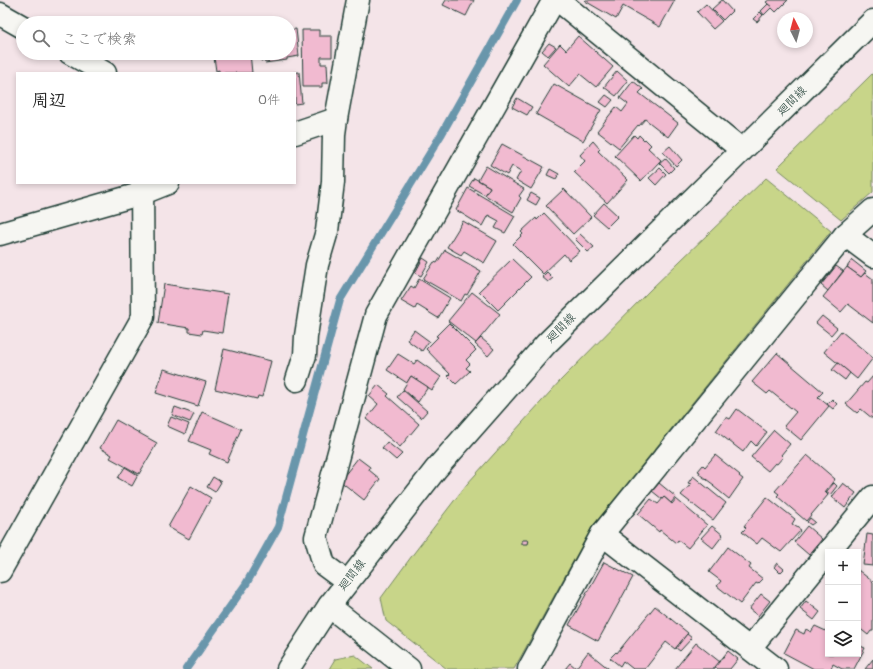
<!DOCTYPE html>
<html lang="ja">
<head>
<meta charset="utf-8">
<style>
	body { margin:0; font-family:Pangolin,"Klee One",sans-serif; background:#f2f2f2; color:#222 }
	.controls { position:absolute; right:12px; bottom:12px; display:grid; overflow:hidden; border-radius:0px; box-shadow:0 2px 6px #0003 }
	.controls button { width:36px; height:36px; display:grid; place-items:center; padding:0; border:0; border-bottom:1px solid #e0e0e0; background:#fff; color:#222; font:20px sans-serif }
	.compass { position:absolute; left:777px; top:12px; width:36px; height:36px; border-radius:50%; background:#fff; box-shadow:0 2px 6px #0003; rotate:354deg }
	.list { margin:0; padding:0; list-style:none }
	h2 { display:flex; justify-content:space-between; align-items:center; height:52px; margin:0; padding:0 16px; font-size:17px }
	h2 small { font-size:13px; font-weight:400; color:#767676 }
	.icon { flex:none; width:22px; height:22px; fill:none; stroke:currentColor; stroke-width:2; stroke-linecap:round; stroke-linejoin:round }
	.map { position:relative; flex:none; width:873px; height:669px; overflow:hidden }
	.search { position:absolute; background:#fff; box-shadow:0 2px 6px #0003; left:16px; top:16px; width:280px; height:44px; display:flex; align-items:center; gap:10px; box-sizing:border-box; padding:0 14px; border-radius:22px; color:#767676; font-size:15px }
	.panel { position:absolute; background:#fff; box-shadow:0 2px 6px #0003; left:16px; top:72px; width:280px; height:112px; border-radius:0px }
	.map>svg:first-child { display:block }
	.green { fill:#c8d589; stroke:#74895e }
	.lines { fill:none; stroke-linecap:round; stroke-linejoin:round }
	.stream { stroke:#6996ab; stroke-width:8 }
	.building { fill:#f1bad0; stroke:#1f3d34 }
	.street-casing { stroke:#1f3d34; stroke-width:25 }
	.secondary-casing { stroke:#1f3d34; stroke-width:25 }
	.street { stroke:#f6f6f2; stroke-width:22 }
	.secondary { stroke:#f6f6f2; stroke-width:22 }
	.labels { text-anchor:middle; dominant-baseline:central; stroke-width:3.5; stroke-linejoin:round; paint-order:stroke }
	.street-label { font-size:12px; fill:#1f3d34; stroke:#f6f6f2 }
</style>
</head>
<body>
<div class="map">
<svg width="873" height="669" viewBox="0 0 873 669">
	<rect width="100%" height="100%" fill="#f4e4e8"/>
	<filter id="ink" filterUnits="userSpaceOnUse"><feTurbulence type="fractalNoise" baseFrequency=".025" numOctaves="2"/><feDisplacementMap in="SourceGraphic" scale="8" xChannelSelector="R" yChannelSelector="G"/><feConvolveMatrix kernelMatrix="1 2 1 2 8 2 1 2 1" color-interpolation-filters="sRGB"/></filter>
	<g filter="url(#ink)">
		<g class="green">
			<path d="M873 73V192L841 220 777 168Z"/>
			<path d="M766 178 831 231 592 527 514 669H447L386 621 381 598 414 553 467 484 560 381 650 290Z"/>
			<path d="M355 655 373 669H329L335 659Z"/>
		</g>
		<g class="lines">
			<path class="stream" d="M186 669 246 584 278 527 340 300 441 135 517 0"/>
		</g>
		<g class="building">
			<path d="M446 0H474L466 16 443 5Z"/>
			<path d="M586 0H675L660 27 623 6 616 19 585 1Z"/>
			<path d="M722 0 732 11 723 20 712 9Z"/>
			<path d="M769 0H788L776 12 766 2Z"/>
			<path d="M706 4 722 21 713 29 697 12Z"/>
			<path d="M768 4 772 7 764 15 761 11Z"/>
			<path d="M760 12 763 15 757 22 753 19Z"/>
			<path d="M296 29 299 56 287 58V60L265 63 264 60 261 61 260 53H289V30Z"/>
			<path d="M302 30H319V36H332V57H321V64H327L328 83H322V87H303Z"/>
			<path d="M578 36 613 67 596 87 580 74 569 87 543 64 560 44 566 50Z"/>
			<path d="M549 43 556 47 548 56 542 51Z"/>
			<path d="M219 53H250L252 73H219V70L216 71 214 57 219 56Z"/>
			<path d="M617 71 628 81 616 96 604 87Z"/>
			<path d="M299 72 302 103 295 104V73H287Z"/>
			<path d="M633 81 643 89 639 93 678 123 668 137 645 119 639 126 638 125 619 148 597 131 616 107 622 112 628 104 620 98Z"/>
			<path d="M554 84 601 110 583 141 536 114Z"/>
			<path d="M606 95 613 100 607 107 600 102Z"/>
			<path d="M517 98 532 107 527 115 512 107Z"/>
			<path d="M634 135 637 138 639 135 644 140 645 139 651 145 648 148 661 160 641 181 615 156Z"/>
			<path d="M593 141 600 149 598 151 628 180 607 203 574 172 585 161 580 155Z"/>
			<path d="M502 144 544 167 531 189 516 180 521 171 512 166 507 175 490 165Z"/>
			<path d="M670 146 682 160 676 166 663 152Z"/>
			<path d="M665 158 674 168 669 173 659 163Z"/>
			<path d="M486 166 524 189 519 196 521 198 513 212 485 195 490 187 478 180Z"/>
			<path d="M660 168 666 174 656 185 649 178Z"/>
			<path d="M550 169 559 174 556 179 547 175Z"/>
			<path d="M474 178 490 187 485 195 469 186Z"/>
			<path d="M468 188 515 216 505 233 495 228 499 221 488 215 482 226 456 210Z"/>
			<path d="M564 189 591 217 573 234 546 206Z"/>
			<path d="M531 193 540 198 536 205 527 200Z"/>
			<path d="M604 203 618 216 607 227 593 215Z"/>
			<path d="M544 213 580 251 569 260 564 254 543 274 513 244 523 234 521 232 536 218 537 220Z"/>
			<path d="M463 221 497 241 484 263 464 251 461 255 447 247Z"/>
			<path d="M580 234 594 247 588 252 575 239Z"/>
			<path d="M445 250 481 271 467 295 465 294 461 301 423 279 434 262 437 263Z"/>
			<path d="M423 258 429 262 421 276 415 273Z"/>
			<path d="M512 259 531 277 498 310 479 291Z"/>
			<path d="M852 260 866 271 861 277 847 267Z"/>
			<path d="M836 266 843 271 828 291 821 285Z"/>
			<path d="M847 267 861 277 865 273 873 279V323L848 304 841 312 823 297Z"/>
			<path d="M547 272 553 278 548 282 542 277Z"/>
			<path d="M419 279 450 298 438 318 417 305 415 309 401 301 411 286 414 288Z"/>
			<path d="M164 284 228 294 222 333 203 330 202 334 189 332V328L158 323Z"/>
			<path d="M472 292 500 314 476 343 448 321Z"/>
			<path d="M822 316 837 328 831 335 816 323Z"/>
			<path d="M449 323 476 350 466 360 470 364 466 368 470 371 456 384 448 376 450 374 426 349 438 337 436 336Z"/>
			<path d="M414 330 429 341 422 351 407 340Z"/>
			<path d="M841 331 873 358 857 379 824 352Z"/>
			<path d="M481 338 494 349 488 356 475 344Z"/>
			<path d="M224 349 271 361 262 397 258 396 257 399 215 389Z"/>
			<path d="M777 353 823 392 818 397 829 406 801 440 784 426 796 412 770 391 767 394 752 382Z"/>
			<path d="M398 354 414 364 417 360 441 377 432 390 411 376 407 383 387 370Z"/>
			<path d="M838 363 850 373 845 380 832 370Z"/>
			<path d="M164 369 206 382 198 406 156 393Z"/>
			<path d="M411 376 428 387 418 402 403 389Z"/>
			<path d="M873 376V419L861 409 857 413 846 404 865 382 867 383Z"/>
			<path d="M378 385 389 394 387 396 419 424 400 447 366 419 378 404 369 396Z"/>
			<path d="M403 390 427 411 421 418 397 397Z"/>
			<path d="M832 399 837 404 833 409 827 404Z"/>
			<path d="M175 407 194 414 190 422 172 415Z"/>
			<path d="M737 409 767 432 756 446 751 441 743 452 716 431 726 417 730 419Z"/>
			<path d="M202 412 241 429 227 462 209 454 211 450 189 441Z"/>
			<path d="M171 417 189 424 185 434 167 426Z"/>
			<path d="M116 420 157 443 139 474 110 458 112 455 100 448Z"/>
			<path d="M774 430 790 444 781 455 783 457 777 464 775 463 768 471 751 457Z"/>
			<path d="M387 442 402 454 396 460 382 448Z"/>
			<path d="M715 455 740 475 739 476 743 479 729 499 713 486 714 485 699 474 700 472 698 471 703 465 705 467Z"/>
			<path d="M807 455 835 479 825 492 828 495 806 521 777 496 779 494 775 491Z"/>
			<path d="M358 458 370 467 369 470 380 479 364 500 340 481Z"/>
			<path d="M125 467 138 475 132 486 118 478Z"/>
			<path d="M693 476 726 503 713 520 681 495 691 484 688 483Z"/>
			<path d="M213 477 221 482 215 492 207 487Z"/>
			<path d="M659 483 676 497 671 503 664 497 662 499 652 491Z"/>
			<path d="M834 483 837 486 830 495 826 492Z"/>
			<path d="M843 483 856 493 845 508 832 497Z"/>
			<path d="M191 486 211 498 189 539 168 527Z"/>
			<path d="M664 497 672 504 676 499 707 525 688 548 678 540 676 543 660 530 659 532 638 514 651 499 658 504Z"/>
			<path d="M767 497 795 519 792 524 801 530 781 552 762 538 757 544 742 532 746 528 744 526Z"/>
			<path d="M810 518 815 522 811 525 807 522Z"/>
			<path d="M712 526 723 535 713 548 701 538Z"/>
			<path d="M807 526 822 539 809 555 794 542Z"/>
			<path d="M867 534 873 535V566L863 565Z"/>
			<path d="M522 540H529L528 544H522Z"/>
			<path d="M728 547 751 565 749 568 763 579 758 584 756 583 740 604 717 586 721 581 709 572Z"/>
			<path d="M604 562 633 577 598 641 569 625Z"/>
			<path d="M777 563 784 569 780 573 774 567Z"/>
			<path d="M858 570 873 582V631H871L868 635 858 627Z"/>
			<path d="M761 594 770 601 758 616 749 609Z"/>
			<path d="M806 601 820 612 814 620 800 609Z"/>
			<path d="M655 606 688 633 675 649 666 642 645 669H633L623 661 620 666 610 658 616 652 617 653Z"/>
			<path d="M815 626 828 632V654H858V645L865 648 854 669H842L833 664 831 669H814L784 653 796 630 804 634 806 629 811 632Z"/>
			<path d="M687 634 692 638 680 651 676 648Z"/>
			<path d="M696 643 720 662 715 667 714 669H675Z"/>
			<path d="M728 651 738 659 730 669H718L715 667Z"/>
			<path d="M588 652 609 669H565L570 663 576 668Z"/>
			<path d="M873 659V669H865Z"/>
		</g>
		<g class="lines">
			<g class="street-casing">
				<g id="street">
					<path d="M558 0 742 150"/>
					<path d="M0 14 23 27"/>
					<path d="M70 53 105 73"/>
					<path d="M295 133 336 119 358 0"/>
					<path d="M0 234 143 193 168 183"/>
					<path d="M845 235 873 256"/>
					<path d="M297 380 305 355 306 336 317 265 327 231 333 182 334 134 336 119"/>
					<path d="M602 534 776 669"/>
					<path d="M828 552 873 497"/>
					<path d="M0 571 143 317 142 183"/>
					<path d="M347 582 324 565 316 537 376 315 554 0"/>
					<path d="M329 606 409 669"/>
					<path d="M750 648 828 552"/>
					<path d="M529 669 602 534 845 235 873 210"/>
				</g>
			</g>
			<g class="secondary-casing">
				<path id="secondary" d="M288 669 329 606 436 469 546 344 873 21"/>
			</g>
			<use href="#street" class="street"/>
			<use href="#secondary" class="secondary"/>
		</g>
	</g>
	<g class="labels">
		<g class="street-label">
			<text transform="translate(792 101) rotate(-45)">廻間線</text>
			<text transform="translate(561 328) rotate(-45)">廻間線</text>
			<text transform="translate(352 575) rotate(-52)">廻間線</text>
		</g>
	</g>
</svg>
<div class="controls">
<button>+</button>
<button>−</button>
<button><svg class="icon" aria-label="layers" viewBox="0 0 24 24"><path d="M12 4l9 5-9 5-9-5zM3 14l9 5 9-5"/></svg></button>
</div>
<svg class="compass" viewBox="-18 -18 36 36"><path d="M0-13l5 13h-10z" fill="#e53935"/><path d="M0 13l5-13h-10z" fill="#767676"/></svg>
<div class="search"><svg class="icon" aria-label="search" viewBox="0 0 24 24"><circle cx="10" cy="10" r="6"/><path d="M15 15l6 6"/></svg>ここで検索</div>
<section class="panel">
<h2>周辺<small>0件</small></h2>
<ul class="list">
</ul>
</section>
</div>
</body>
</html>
